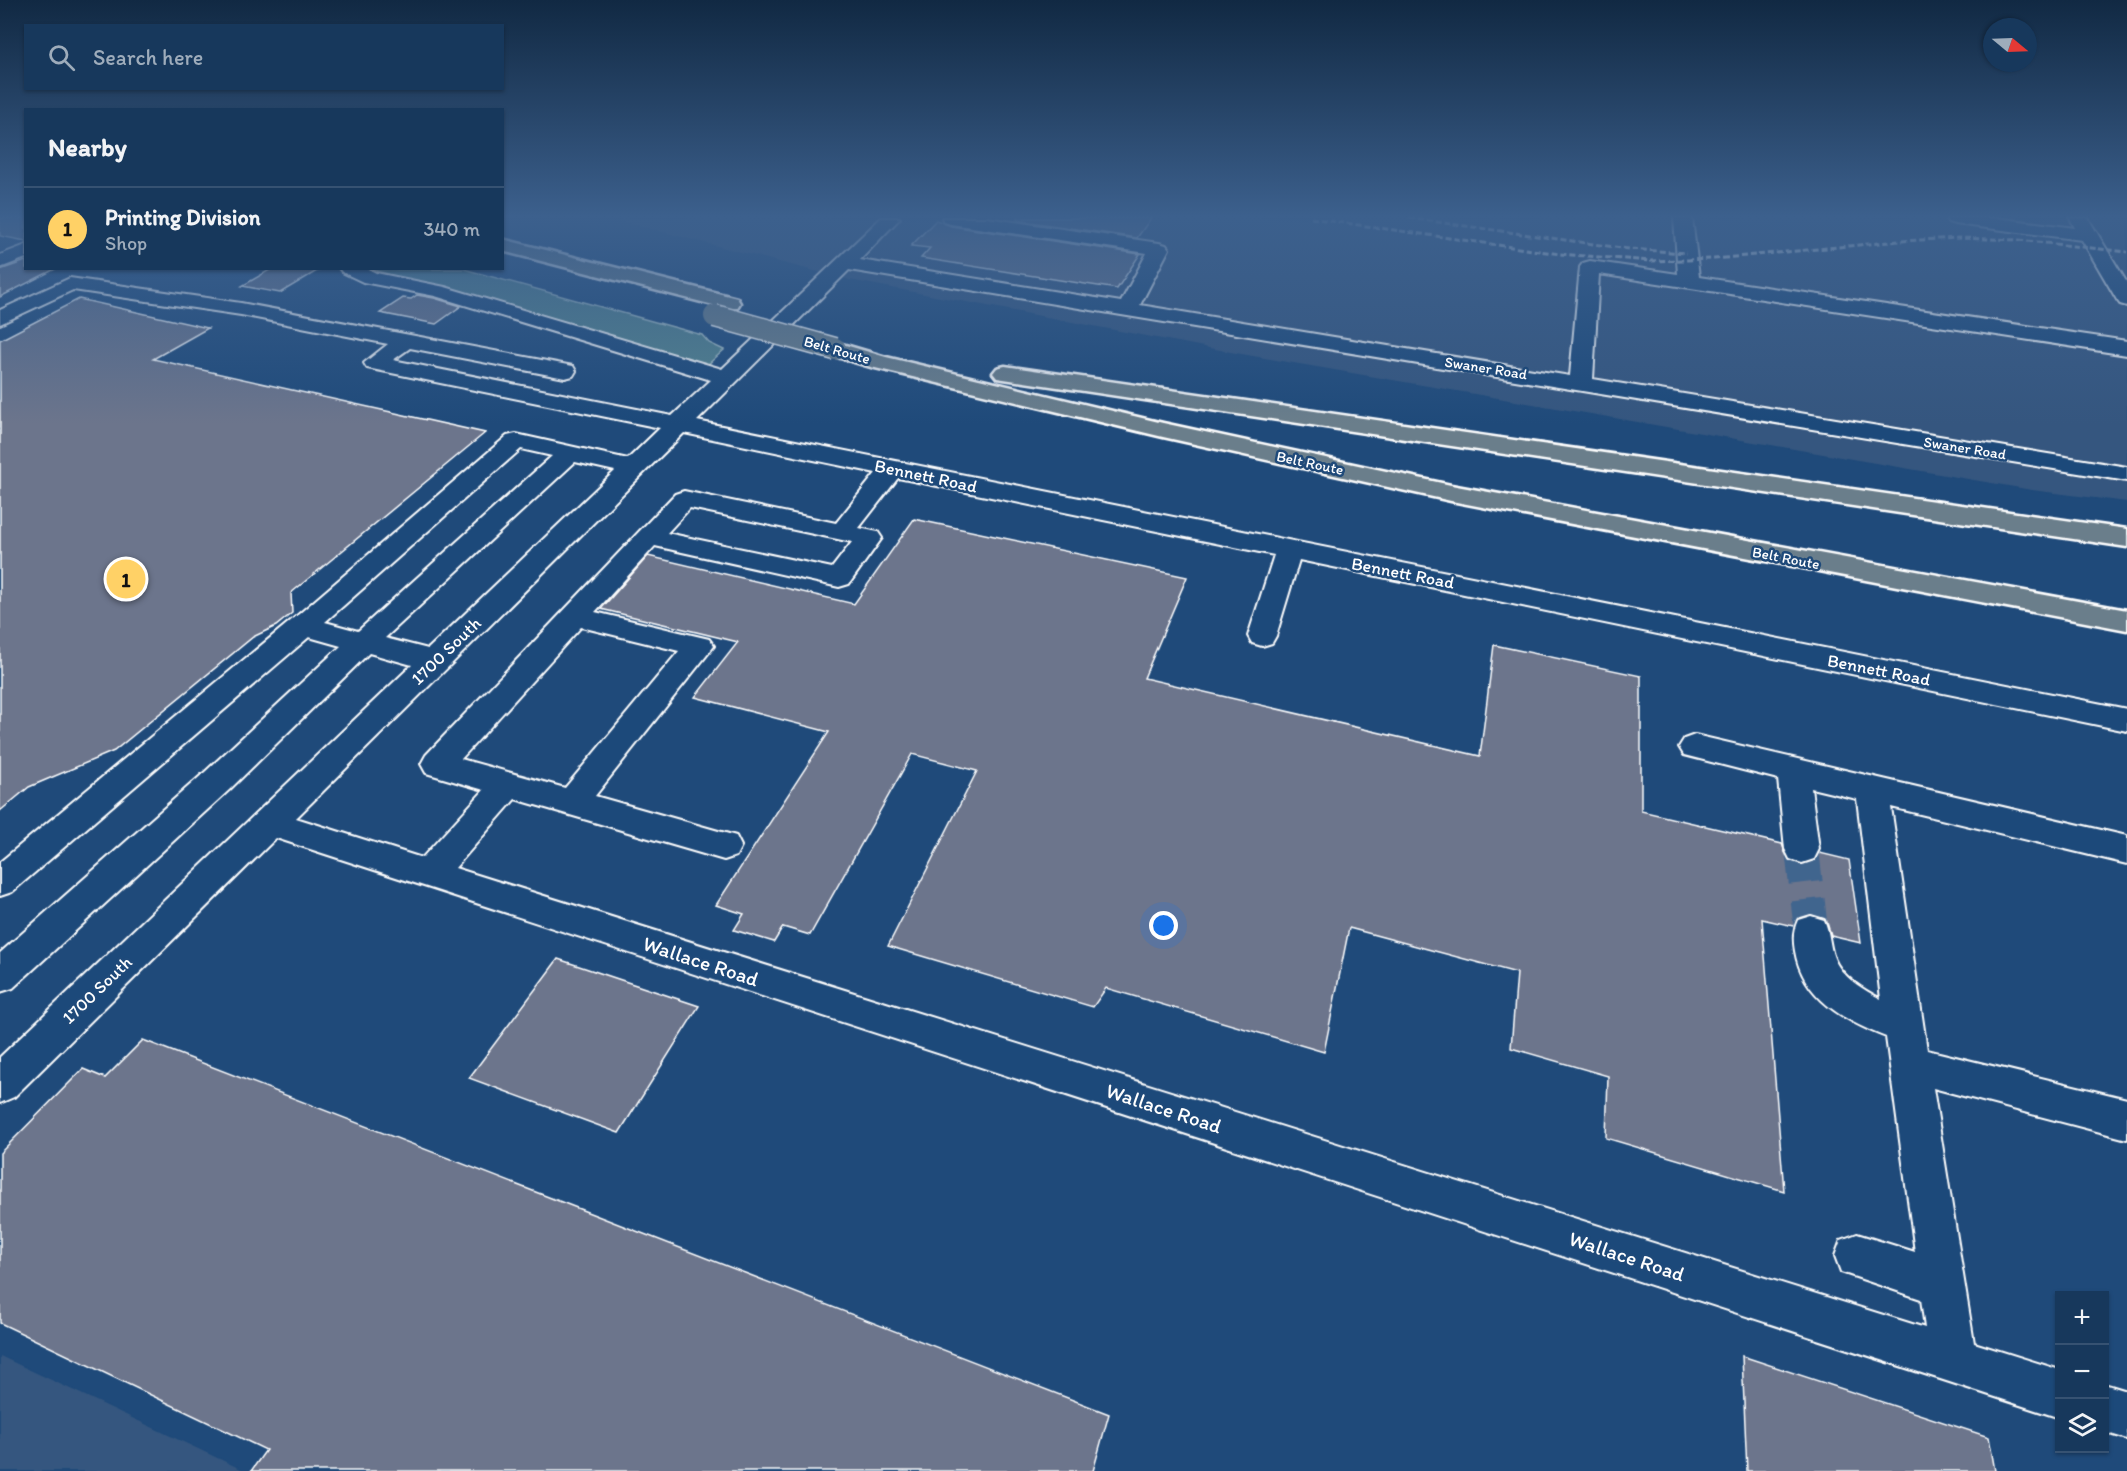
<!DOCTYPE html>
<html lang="en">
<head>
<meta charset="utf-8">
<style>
	body { margin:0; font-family:Itim,sans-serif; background:#244365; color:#f1f3f6 }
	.controls { position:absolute; right:18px; bottom:18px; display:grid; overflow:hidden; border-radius:0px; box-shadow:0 2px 4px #0004 }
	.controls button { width:54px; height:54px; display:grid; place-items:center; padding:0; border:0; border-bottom:2px solid #365272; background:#17385c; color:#f1f3f6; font:30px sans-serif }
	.compass { position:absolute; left:1983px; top:18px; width:54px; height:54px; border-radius:50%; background:#17385c; box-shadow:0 2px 4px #0004; rotate:109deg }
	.you { position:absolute; left:1164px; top:926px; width:21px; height:21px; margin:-15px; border:4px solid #fff; border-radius:50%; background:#1a73e8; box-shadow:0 0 0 9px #1a73e833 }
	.badge { display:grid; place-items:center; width:39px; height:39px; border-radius:50%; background:#ffd166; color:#111; font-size:20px; font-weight:700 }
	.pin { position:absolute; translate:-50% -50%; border:3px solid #fff; box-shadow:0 2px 6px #0006 }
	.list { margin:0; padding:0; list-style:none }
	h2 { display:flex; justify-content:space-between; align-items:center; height:78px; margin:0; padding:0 24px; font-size:26px }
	h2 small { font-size:20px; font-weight:400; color:#9eacbb }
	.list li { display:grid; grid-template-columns:39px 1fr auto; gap:18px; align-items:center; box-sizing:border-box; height:84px; padding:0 24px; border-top:2px solid #365272 }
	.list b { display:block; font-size:22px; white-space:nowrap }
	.list p { margin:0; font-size:20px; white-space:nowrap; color:#9eacbb }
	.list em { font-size:20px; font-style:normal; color:#9eacbb }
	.icon { flex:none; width:33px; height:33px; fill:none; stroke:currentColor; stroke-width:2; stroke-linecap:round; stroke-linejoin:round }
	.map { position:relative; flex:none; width:2127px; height:1471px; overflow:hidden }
	.search { position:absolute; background:#17385c; box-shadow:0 2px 4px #0004; left:24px; top:24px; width:480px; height:66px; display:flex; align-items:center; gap:15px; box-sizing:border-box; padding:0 21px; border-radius:0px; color:#9eacbb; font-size:22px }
	.panel { position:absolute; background:#17385c; box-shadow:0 2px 4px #0004; left:24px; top:108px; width:480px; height:162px; border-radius:0px }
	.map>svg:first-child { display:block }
	.built { fill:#36577f }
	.green { fill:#52838e; stroke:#a8c1c6; stroke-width:1.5 }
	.building { fill:#6c748c; stroke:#fff; stroke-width:1.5 }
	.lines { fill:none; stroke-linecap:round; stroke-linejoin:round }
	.minor-tunnel { stroke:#41658e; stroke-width:34; stroke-dasharray:34 17; stroke-linecap:butt }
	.minor-casing { stroke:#fff; stroke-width:4 }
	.highway-casing { stroke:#fff; stroke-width:5 }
	.minor { fill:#1f4a7a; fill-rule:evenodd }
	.highway { fill:#6b7e8b; fill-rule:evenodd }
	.rail { stroke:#fff; stroke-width:3; stroke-dasharray:6 3; stroke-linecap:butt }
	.highway-bridge-casing { stroke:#fff; stroke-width:25; stroke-linecap:butt }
	.highway-bridge { stroke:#6b7e8b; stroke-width:22 }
	.labels { text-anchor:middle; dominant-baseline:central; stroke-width:5; stroke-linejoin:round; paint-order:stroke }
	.far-street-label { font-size:15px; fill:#fff; stroke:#1f4a7a }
	.street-label { font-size:18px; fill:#fff; stroke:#1f4a7a }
	.near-street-label { font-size:21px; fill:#fff; stroke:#1f4a7a }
</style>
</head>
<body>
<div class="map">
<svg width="2127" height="1471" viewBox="0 0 2127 1471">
	<rect width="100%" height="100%" fill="#1f4a7a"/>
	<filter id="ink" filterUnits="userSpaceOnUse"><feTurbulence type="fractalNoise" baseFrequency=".0167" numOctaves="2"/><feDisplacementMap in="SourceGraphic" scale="12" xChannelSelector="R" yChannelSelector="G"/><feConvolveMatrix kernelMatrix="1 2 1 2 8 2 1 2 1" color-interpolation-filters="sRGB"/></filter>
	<g filter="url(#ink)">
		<g class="built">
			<path d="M608 218H2127V502L2032 490 1236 353 850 280Z"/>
			<path d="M0 1356 245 1471H0Z"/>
		</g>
		<path class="green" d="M371 269H464L702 335 709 343 724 350 706 366Z"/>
		<g class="building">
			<path d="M0 218H26V241L0 236Z"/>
			<path d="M1017 218H1151L1137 238 1017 220Z"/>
			<path d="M936 220 951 226 1140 254 1117 289 921 258 930 248 911 246Z"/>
			<path d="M26 261V268H57L0 297V270Z"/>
			<path d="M273 268H322L280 293 242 286Z"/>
			<path d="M417 295 434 298 461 306 436 324 380 313 403 298 411 299Z"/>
			<path d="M79 299 208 328 153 359 485 433 291 593 292 613 276 626 253 637 114 751 29 787 0 811V340Z"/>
			<path d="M914 519 1187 577 1144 678 1480 756 1494 645 1641 676V811L1782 844 1788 860 1801 865 1815 861 1820 853 1849 860 1861 943 1831 936 1826 919 1812 914 1797 918 1793 926 1762 919 1784 1191 1606 1138 1608 1076 1511 1048 1517 973 1349 928 1324 1052 1106 988 1093 1007 888 946 977 771 912 754 810 935 783 927 774 942 734 930 744 914 716 905 829 732 695 697 738 642 601 609 648 556 854 604Z"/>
			<path d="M558 959 699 1006 619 1133 469 1078Z"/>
			<path d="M143 1040 1109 1414 1093 1471H251L266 1450 0 1323V1153L83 1069 105 1078Z"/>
			<path d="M1742 1356 1989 1437 1995 1471H1747Z"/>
		</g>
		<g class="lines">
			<path class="minor-tunnel" d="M1802 849 1811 931"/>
			<g class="minor-casing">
				<g id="minor">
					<path d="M881 218H900L860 260 1121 302 1147 253 951 224 944 222 942 218H987L1159 243 1166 245 1169 249 1140 305 1570 376 1580 267 1583 263 1590 261 1678 274 1674 218H1692L1699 277 2127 341V355L1599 274 1593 379 2127 467V481L849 270 697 421 2127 709V731L1299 560 1276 636 1272 643 1262 646 1252 643 1248 636 1274 555 898 478 859 528 878 532 882 538 849 584 839 587 655 546 595 612 709 639 714 646 595 796 736 836 741 846 736 856 724 860 515 799 455 868 1925 1328 1921 1299 1841 1272 1835 1256 1841 1240 1857 1234 1915 1252 1886 1037C1846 1021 1803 999 1795 951 1793 939 1793 931 1798 920L1811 916 1824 920C1830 933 1829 945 1834 958 1841 977 1864 990 1881 999L1857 799 1811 788 1819 849 1814 859 1802 863 1790 859 1785 849 1778 779 1684 755 1679 747 1684 739 1695 735 2127 836V864L1891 807 1927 1050 2127 1099V1139L1933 1088 1974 1343 2060 1370V1418L276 838 14 1097 0 1103V1057L412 665 369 653 229 790 13 988 0 992V953L205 772 341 646 309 637 12 892 0 896V862L299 614 507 436 516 434 628 459 660 428 367 368 364 363 388 344 241 315 73 290 0 324V310L70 278 241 303 573 366 576 371 573 376 565 378 410 348 393 360 672 416 711 380 435 296 363 282 342 272 339 268H366L376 273 445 287 722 369ZM684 433 876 473 836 523 684 491 675 494 426 755 421 764 426 773 484 790 422 858 296 818ZM521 449 552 456 358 631 325 622ZM575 462 615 471 428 649 385 638ZM690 508 842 540 852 542 832 568 667 533ZM581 627 679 651 565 788 461 759Z"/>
					<path d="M1946 218H1997L2075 228 2070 218H2088L2127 283V306L2120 304 2117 300 2082 240 1955 224 1948 222Z"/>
					<path d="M26 245V258L0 268V255Z"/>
					<path d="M2104 1384 2127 1391V1439L2104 1432Z"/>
				</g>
			</g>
			<g class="highway-casing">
				<g id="highway">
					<path d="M502 239 737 298 740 303 737 308 729 309 502 251Z"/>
					<path d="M835 342 886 357 1163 423 1451 485 2127 610V630L1451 501 1163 437 871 367 827 354 824 349 827 344Z"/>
					<path d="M1005 366 2127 529V547L997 378 993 373 997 368Z"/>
				</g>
			</g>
			<use href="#minor" class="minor"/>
			<use href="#highway" class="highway"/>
			<g class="rail">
				<path d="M1311 218 1560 254 1651 261 1714 259 1899 241 1959 238 2019 240 2127 252"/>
				<path d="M1409 218 1629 249 1686 253"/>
			</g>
			<g class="highway-bridge-casing">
				<path id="highway-bridge" d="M715 316 835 349"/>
			</g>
			<use href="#highway-bridge" class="highway-bridge"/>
		</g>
	</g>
	<linearGradient id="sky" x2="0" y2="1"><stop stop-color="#112943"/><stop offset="0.51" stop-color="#3c608d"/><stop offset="1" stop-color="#3c608d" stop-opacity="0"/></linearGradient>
	<rect width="2127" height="424" fill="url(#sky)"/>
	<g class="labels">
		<g class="far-street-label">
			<text transform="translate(837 350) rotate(16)">Belt Route</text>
			<text transform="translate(1486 368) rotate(9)">Swaner Road</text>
			<text transform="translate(1965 448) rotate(9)">Swaner Road</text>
			<text transform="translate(1310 463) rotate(12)">Belt Route</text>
			<text transform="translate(1786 558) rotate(11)">Belt Route</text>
		</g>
		<g class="street-label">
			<text transform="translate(926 476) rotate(12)">Bennett Road</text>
			<text transform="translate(1403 573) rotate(11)">Bennett Road</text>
			<text transform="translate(446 651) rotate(-44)">1700 South</text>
			<text transform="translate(1879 670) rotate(11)">Bennett Road</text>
			<text transform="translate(97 990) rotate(-44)">1700 South</text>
		</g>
		<g class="near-street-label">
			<text transform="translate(701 961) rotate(18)">Wallace Road</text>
			<text transform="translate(1164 1108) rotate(18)">Wallace Road</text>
			<text transform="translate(1627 1256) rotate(18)">Wallace Road</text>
		</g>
	</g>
</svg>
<div class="controls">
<button>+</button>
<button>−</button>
<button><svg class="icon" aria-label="layers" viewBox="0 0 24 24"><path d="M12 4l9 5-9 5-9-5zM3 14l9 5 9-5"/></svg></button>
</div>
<svg class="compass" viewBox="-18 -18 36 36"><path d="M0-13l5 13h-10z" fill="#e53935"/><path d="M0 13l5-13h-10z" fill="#9eacbb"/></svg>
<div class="you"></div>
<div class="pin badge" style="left:126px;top:579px">1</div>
<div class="search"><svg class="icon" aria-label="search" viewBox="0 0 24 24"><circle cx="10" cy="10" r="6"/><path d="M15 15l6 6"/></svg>Search here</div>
<section class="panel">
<h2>Nearby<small></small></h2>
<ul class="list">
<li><span class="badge">1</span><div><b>Printing Division</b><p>Shop</p></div><em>340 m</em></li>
</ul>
</section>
</div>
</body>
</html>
